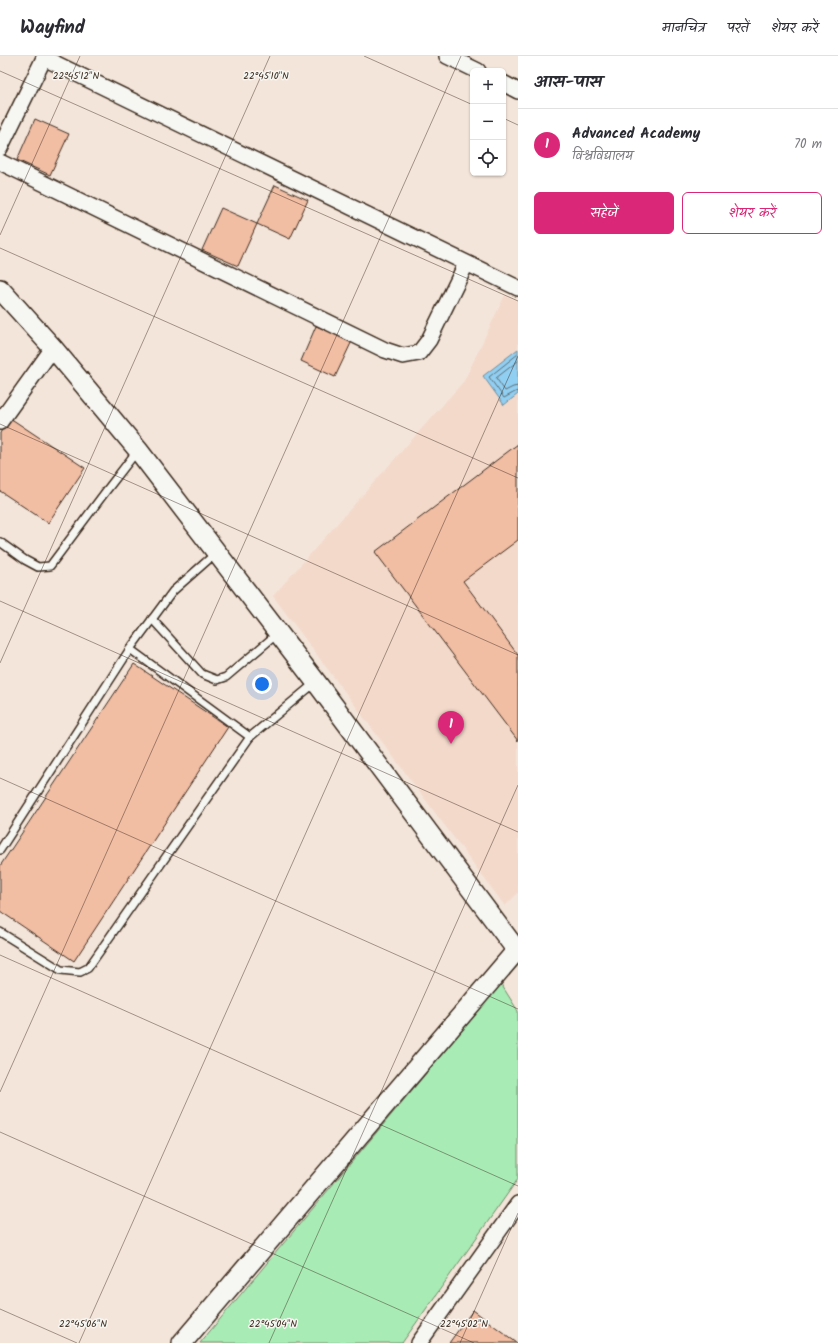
<!DOCTYPE html>
<html lang="hi">
<head>
<meta charset="utf-8">
<style>
	body { margin:0; font-family:Kalam,"Playpen Sans Deva",sans-serif; background:#f7f7f7; color:#2b2b33 }
	.controls { position:absolute; right:12px; top:12px; display:grid; overflow:hidden; border-radius:6px; box-shadow:0 1px 3px #0004 }
	.controls button { width:36px; height:36px; display:grid; place-items:center; padding:0; border:0; border-bottom:1px solid #e1e1e2; background:#fff; color:#2b2b33; font:20px sans-serif }
	.you { position:absolute; left:262px; top:628px; width:14px; height:14px; margin:-10px; border:3px solid #fff; border-radius:50%; background:#1a73e8; box-shadow:0 0 0 6px #1a73e833 }
	.badge { display:grid; place-items:center; width:26px; height:26px; border-radius:50%; background:#db2777; color:#fff; font-size:13px; font-weight:700 }
	.pin { position:absolute; translate:-50% -33px; filter:drop-shadow(0 1px 2px #0008) }
	.pin::after { content:''; position:absolute; top:21px; width:14px; height:12px; background:inherit; clip-path:polygon(0 0,100% 0,50% 100%) }
	.list { margin:0; padding:0; list-style:none }
	h2 { display:flex; justify-content:space-between; align-items:center; height:52px; margin:0; padding:0 16px; font-size:17px }
	h2 small { font-size:13px; font-weight:400; color:#7c7c81 }
	.list li { display:grid; grid-template-columns:26px 1fr auto; gap:12px; align-items:center; box-sizing:border-box; height:72px; padding:0 16px; border-top:1px solid #e1e1e2 }
	.list b { display:block; font-size:15px; white-space:nowrap }
	.list p { margin:0; font-size:13px; white-space:nowrap; color:#7c7c81 }
	.list em { font-size:13px; font-style:normal; color:#7c7c81 }
	.actions { display:flex; gap:8px; padding:12px 16px }
	.actions a { flex:1; padding:9px 0; border:1px solid #db2777; border-radius:6px; text-align:center; font-size:14px; color:#db2777 }
	.actions .main { background:#db2777; color:#fff }
	.icon { flex:none; width:22px; height:22px; fill:none; stroke:currentColor; stroke-width:2; stroke-linecap:round; stroke-linejoin:round }
	.map { position:relative; flex:none; width:518px; height:1287px; overflow:hidden }
	header { display:flex; align-items:center; gap:24px; box-sizing:border-box; height:56px; padding:0 20px; background:#fff; border-bottom:1px solid #e1e1e2 }
	header strong { font-size:19px }
	nav { display:flex; gap:22px; margin-inline-start:auto; font-size:14px }
	main { display:flex }
	aside { flex:1; background:#fff }
	.map>svg:first-child { display:block }
	.built { fill:#f3d9ca }
	.green { fill:#a8ebb5; stroke:#728a6a }
	.water { fill:#91cff2; stroke:#6f8d9d }
	.lines { fill:none; stroke-linecap:round; stroke-linejoin:round }
	.shore { stroke:#5d6c73; stroke-width:1 }
	.building { fill:#f1bda3; stroke:#3b2a1e }
	.service-casing { stroke:#3b2a1e; stroke-width:10 }
	.minor-casing { stroke:#3b2a1e; stroke-width:18 }
	.tertiary-casing { stroke:#3b2a1e; stroke-width:22 }
	.service { stroke:#f6f6f2; stroke-width:7 }
	.minor { stroke:#f6f6f2; stroke-width:15 }
	.tertiary { stroke:#f6f6f2; stroke-width:19 }
	.ticks { fill:none; stroke:#3b2a1e; stroke-width:1; stroke-opacity:0.45 }
	.ticks-label { font-size:10px; text-anchor:middle; fill:#3b2a1e; stroke:#f6f6f2; stroke-width:3; stroke-linejoin:round; paint-order:stroke }
</style>
</head>
<body>
<header>
<strong>Wayfind</strong>
<nav><a>मानचित्र</a><a>परतें</a><a>शेयर करें</a></nav>
</header>
<main>
<div class="map">
<svg width="518" height="1287" viewBox="0 0 518 1287">
	<rect width="100%" height="100%" fill="#f4e5da"/>
	<filter id="ink" filterUnits="userSpaceOnUse"><feTurbulence type="fractalNoise" baseFrequency=".025" numOctaves="2"/><feDisplacementMap in="SourceGraphic" scale="8" xChannelSelector="R" yChannelSelector="G"/><feConvolveMatrix kernelMatrix="1 2 1 2 8 2 1 2 1" color-interpolation-filters="sRGB"/></filter>
	<g filter="url(#ink)">
		<path class="built" d="M505 239 518 244V837L505 850 273 540 464 325Z"/>
		<path class="green" d="M501 928 518 955V1123L402 1287H200Z"/>
		<path class="water" d="M518 293V338L504 349 483 320Z"/>
		<g class="lines">
			<g class="shore">
				<path d="M518 298 489 321 504 342 515 336 518 335"/>
				<path d="M518 305 496 322 505 335 513 331 518 330"/>
			</g>
		</g>
		<g class="building">
			<path d="M35 63 69 78 50 119 17 104Z"/>
			<path d="M275 129 308 144 290 183 257 168Z"/>
			<path d="M221 152 257 168 238 210 202 194Z"/>
			<path d="M316 270 352 285 335 321 301 305Z"/>
			<path d="M10 362 85 412 48 467 0 435V377Z"/>
			<path d="M518 388V484L463 525 518 599V685L375 496Z"/>
			<path d="M134 608 228 671 74 905 0 855V810Z"/>
			<path d="M473 1254 517 1287H449Z"/>
		</g>
		<g class="lines">
			<g class="service-casing">
				<g id="service">
					<path d="M0 486 25 504 38 511 50 510 106 435 137 395"/>
					<path d="M152 563 202 618 217 624 226 621 277 578"/>
					<path d="M130 593 173 535 216 497"/>
					<path d="M0 794 130 593 250 681"/>
					<path d="M0 876 61 914 80 916 88 912 250 681 316 626"/>
				</g>
			</g>
			<g class="minor-casing">
				<g id="minor">
					<path d="M447 0 478 15"/>
					<path d="M44 2 518 232"/>
					<path d="M503 27 518 35"/>
					<path d="M0 92 45 0"/>
					<path d="M0 106 385 294 403 300 419 297 429 284 466 208"/>
					<path d="M0 366 53 292"/>
					<path d="M419 1287 518 1148"/>
				</g>
			</g>
			<g class="tertiary-casing">
				<g id="tertiary">
					<path d="M0 233 53 292 138 394 316 626 518 896"/>
					<path d="M182 1287 517 894"/>
				</g>
			</g>
			<use href="#service" class="service"/>
			<use href="#minor" class="minor"/>
			<use href="#tertiary" class="tertiary"/>
		</g>
	</g>
	<path class="ticks" d="M364 0 473 49M0 15 518 245M503 62 518 69M0 179 80 0M0 192 518 422M0 368 518 599M0 545 518 776M0 607 270 0M0 722 518 953M0 899 518 1130M0 1036 461 0M0 1076 474 1287M0 1253 77 1287M79 1287 518 300M269 1287 518 729M460 1287 518 1157"/>
	<g class="ticks-label">
		<text x="76" y="23">22°45'12"N</text>
		<text x="266" y="23">22°45'10"N</text>
		<text x="83" y="1271">22°45'06"N</text>
		<text x="273" y="1271">22°45'04"N</text>
		<text x="464" y="1271">22°45'02"N</text>
	</g>
</svg>
<div class="controls">
<button>+</button>
<button>−</button>
<button><svg class="icon" aria-label="locate" viewBox="0 0 24 24"><circle cx="12" cy="12" r="6"/><path d="M12 2v4M12 18v4M2 12h4M18 12h4"/></svg></button>
</div>
<div class="you"></div>
<div class="pin badge" style="left:451px;top:688px">1</div>
</div>
<aside>
<h2>आस-पास<small></small></h2>
<ul class="list">
<li><span class="badge">1</span><div><b>Advanced Academy</b><p>विश्वविद्यालय</p></div><em>70 m</em></li>
</ul>
<div class="actions"><a class="main">सहेजें</a><a>शेयर करें</a></div>
</aside>
</main>
</body>
</html>
